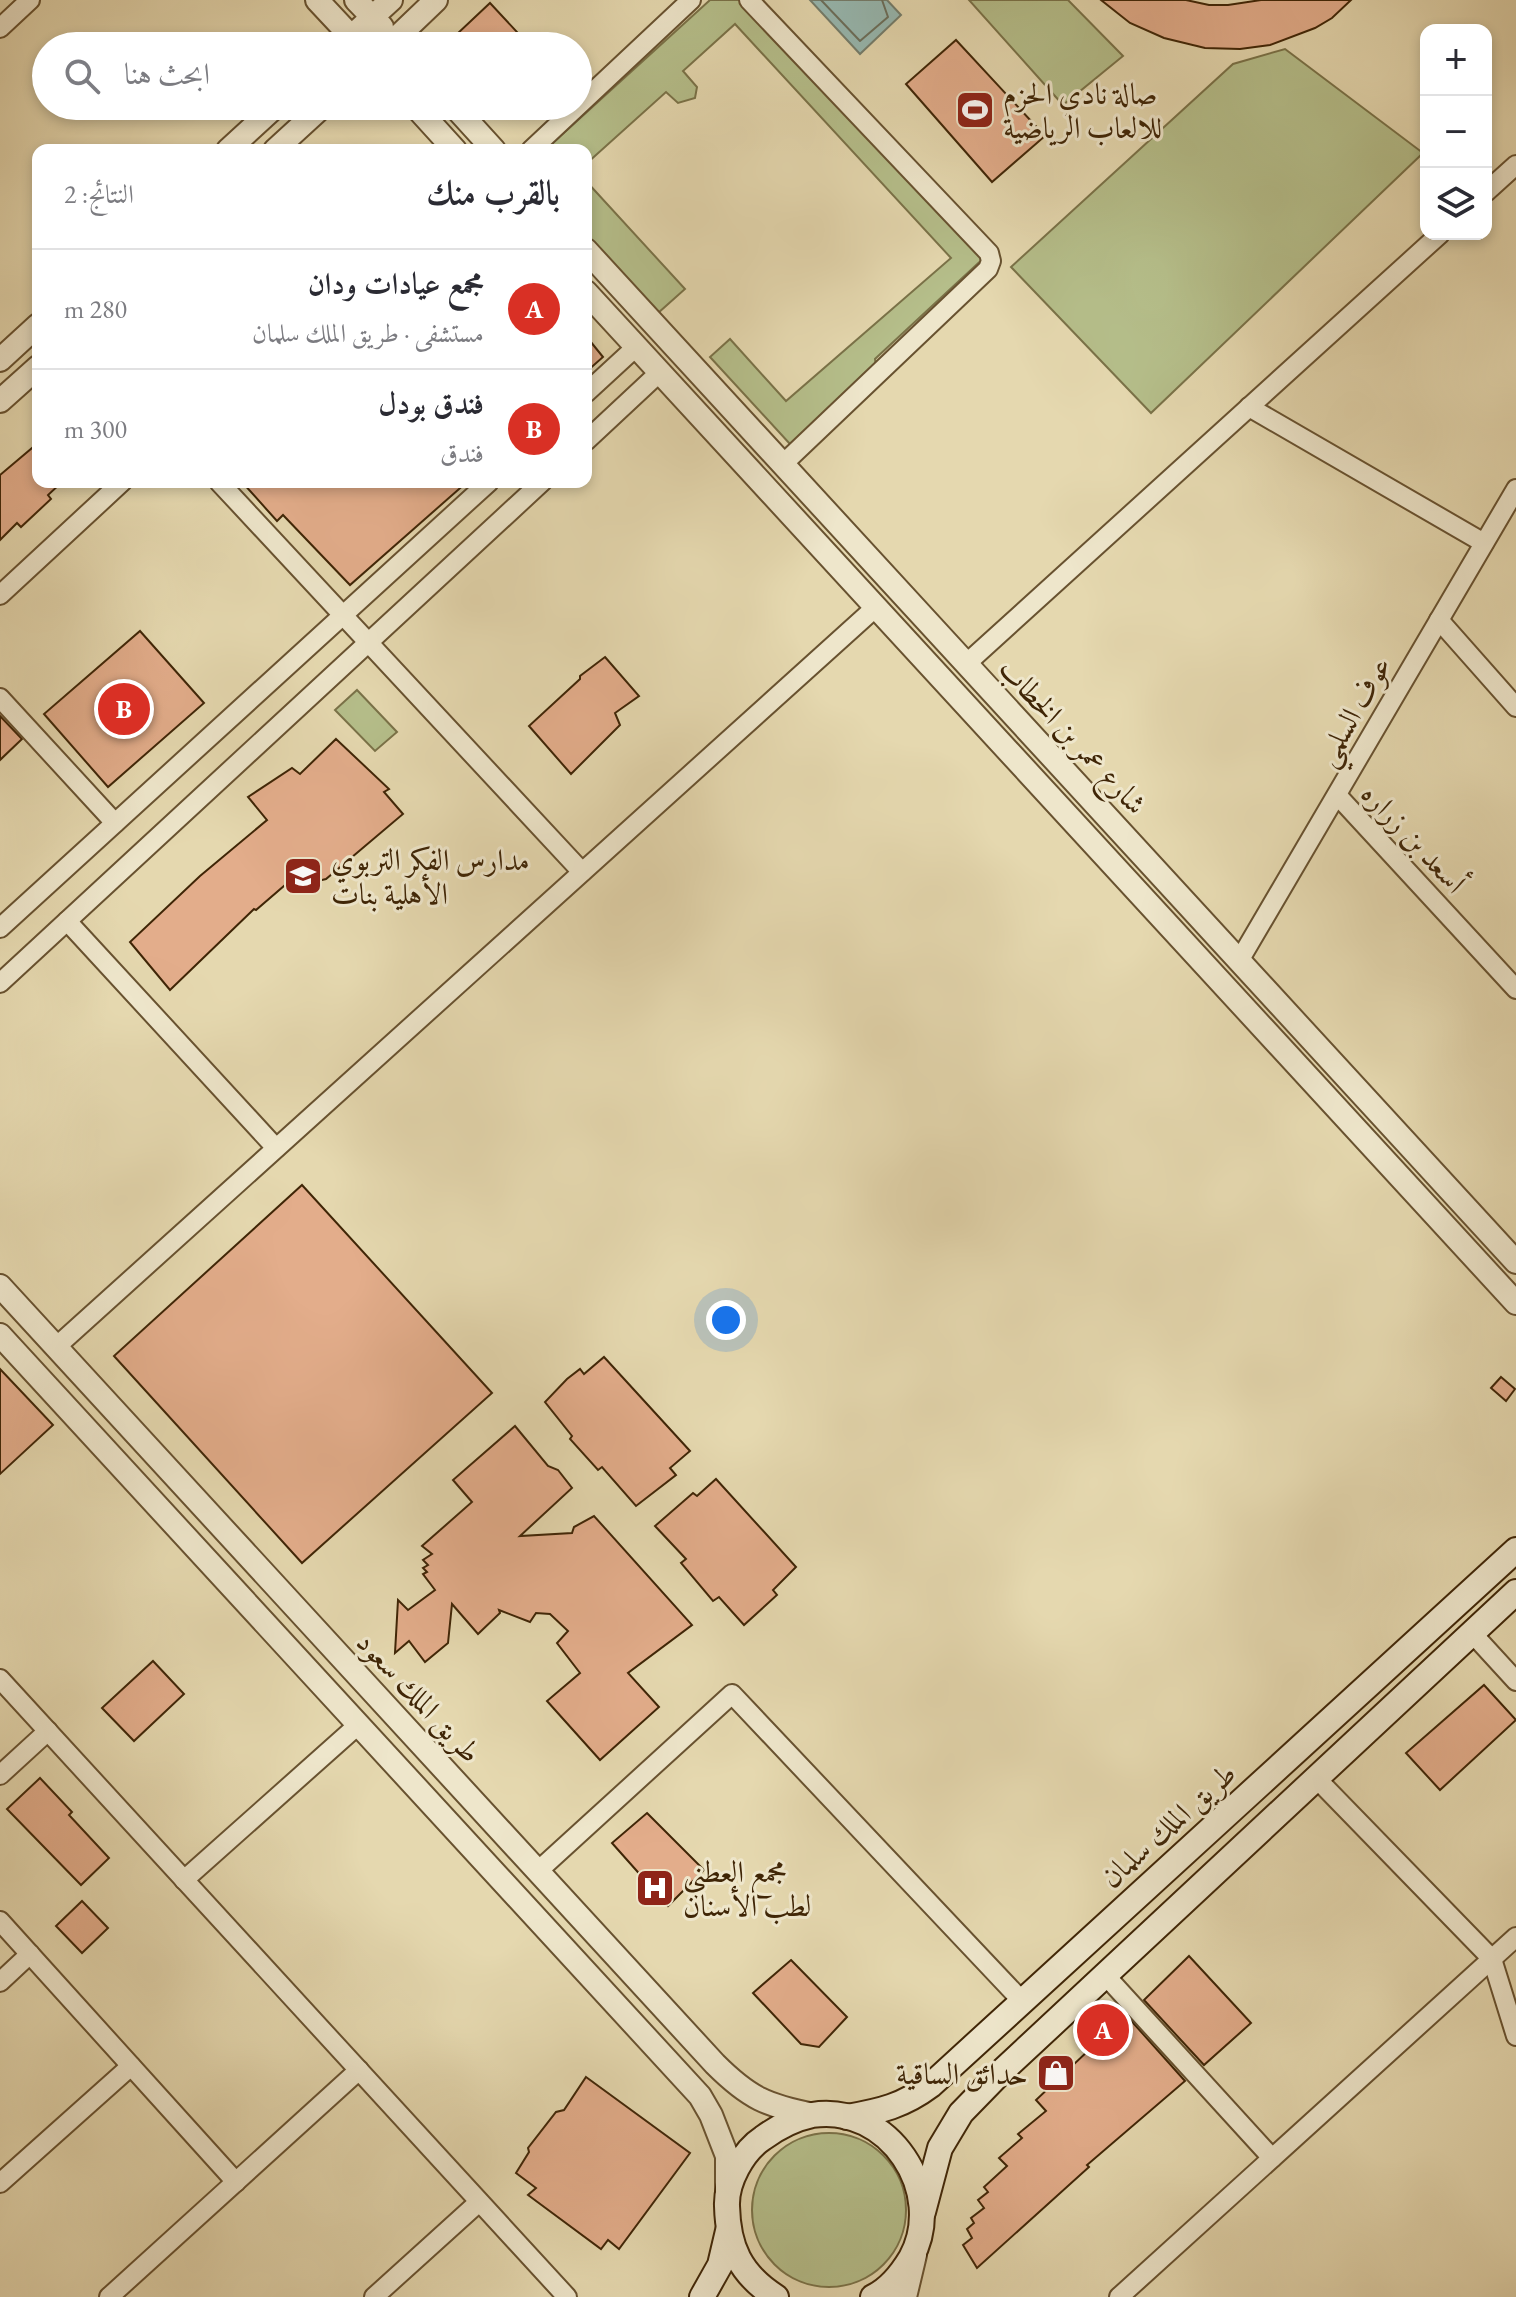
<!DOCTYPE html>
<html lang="ar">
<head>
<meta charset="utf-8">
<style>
	body { margin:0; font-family:"EB Garamond",Amiri,serif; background:#f2f2f3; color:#2b2b33; direction:rtl }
	.controls { position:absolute; right:24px; top:24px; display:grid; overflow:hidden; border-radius:16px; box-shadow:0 4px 12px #0003 }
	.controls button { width:72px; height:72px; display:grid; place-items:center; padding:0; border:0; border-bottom:2px solid #e1e1e2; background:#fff; color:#2b2b33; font:40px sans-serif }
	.you { position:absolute; left:726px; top:1320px; width:28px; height:28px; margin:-20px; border:6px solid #fff; border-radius:50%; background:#1a73e8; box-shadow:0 0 0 12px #1a73e833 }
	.badge { display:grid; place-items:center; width:52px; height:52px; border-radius:50%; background:#d93025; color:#fff; font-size:26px; font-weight:700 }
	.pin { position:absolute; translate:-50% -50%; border:4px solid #fff; box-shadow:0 2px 8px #0006 }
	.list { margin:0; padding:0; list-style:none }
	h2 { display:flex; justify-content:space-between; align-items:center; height:104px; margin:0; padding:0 32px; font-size:34px }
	h2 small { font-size:26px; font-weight:400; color:#7c7c81 }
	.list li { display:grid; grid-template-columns:52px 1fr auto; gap:24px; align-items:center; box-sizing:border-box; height:120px; padding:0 32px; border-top:2px solid #e1e1e2 }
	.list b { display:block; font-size:30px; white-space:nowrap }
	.list p { margin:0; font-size:26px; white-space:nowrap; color:#7c7c81 }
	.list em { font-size:26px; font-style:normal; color:#7c7c81 }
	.icon { flex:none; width:44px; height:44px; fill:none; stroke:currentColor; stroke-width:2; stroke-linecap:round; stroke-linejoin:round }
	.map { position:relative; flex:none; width:1516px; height:2297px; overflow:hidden; direction:ltr }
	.search { position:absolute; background:#fff; box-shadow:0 4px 12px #0003; left:32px; top:32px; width:560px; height:88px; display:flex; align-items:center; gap:20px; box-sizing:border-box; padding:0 28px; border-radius:44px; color:#7c7c81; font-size:30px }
	.panel { position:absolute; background:#fff; box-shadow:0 4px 12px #0003; left:32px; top:144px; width:560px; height:344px; border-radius:16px; direction:rtl }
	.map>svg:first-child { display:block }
	.green { fill:#b5be8a; stroke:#7a7248; stroke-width:2 }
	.water { fill:#97b9b2; stroke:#747e6d; stroke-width:2 }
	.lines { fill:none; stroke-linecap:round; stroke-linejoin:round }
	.shore { stroke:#6b6f5c; stroke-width:2 }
	.building { fill:#e3ad8b; stroke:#3f2506; stroke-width:2 }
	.minor-casing { stroke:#685230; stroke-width:22 }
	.tertiary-casing { stroke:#685230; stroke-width:26 }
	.secondary-casing { stroke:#3f2506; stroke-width:28 }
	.minor { stroke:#eee6cb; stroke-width:18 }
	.tertiary { stroke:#eee6cb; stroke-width:22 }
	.secondary { stroke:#eee6cb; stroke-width:24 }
	.labels { text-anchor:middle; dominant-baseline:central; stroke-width:6; stroke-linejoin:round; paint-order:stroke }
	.poi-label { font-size:30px; fill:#3f2506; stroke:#eee6cb; text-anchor:start }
	.street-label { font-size:30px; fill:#3f2506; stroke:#eee6cb }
</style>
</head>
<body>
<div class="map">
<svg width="1516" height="2297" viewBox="0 0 1516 2297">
	<rect width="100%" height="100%" fill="#e5d8af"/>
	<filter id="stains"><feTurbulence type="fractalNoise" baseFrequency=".0025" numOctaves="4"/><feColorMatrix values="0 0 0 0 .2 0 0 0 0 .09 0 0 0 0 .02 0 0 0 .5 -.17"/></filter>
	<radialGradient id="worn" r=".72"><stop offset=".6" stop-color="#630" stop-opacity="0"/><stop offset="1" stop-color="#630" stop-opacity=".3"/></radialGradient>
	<g class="green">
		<path d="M710 0H753L987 255 875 359 876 368 790 444 710 357 730 339 786 401 951 258 735 24 683 71 697 87 695 98 678 103 666 92 586 164V150H545Z"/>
		<path d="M969 0H1068L1123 56 1063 105Z"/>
		<path d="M1285 49 1423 153 1151 413 1011 267 1233 64Z"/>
		<path d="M586 181 685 289 658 313 586 235Z"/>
		<path d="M357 690 397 732 375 751 335 710Z"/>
		<circle cx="829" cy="2210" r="77"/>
	</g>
	<path class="water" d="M810 0H887L901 15 860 54Z"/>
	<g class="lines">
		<path class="shore" d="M821 0 860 41 888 17 882 0"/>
	</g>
	<g class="building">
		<path d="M1101 0H1186L1209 5H1228L1261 0H1351L1332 18 1315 28 1270 45 1240 49 1205 48 1164 38 1130 23Z"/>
		<path d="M490 3 530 46H468L457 34Z"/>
		<path d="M956 40 1045 136 992 182 906 84Z"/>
		<path d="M586 336 603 357 586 372Z"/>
		<path d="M38 443V482H62L48 495 51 499 21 527 17 523 0 540V475Z"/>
		<path d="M242 482H467L350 585 283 515 277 521Z"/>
		<path d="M140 631 204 703 108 787 44 714Z"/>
		<path d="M605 657 639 696 615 713 620 725 571 774 529 726 580 679V676Z"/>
		<path d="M0 716 22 739 0 760Z"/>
		<path d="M336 739 389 789 384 792 403 814 326 879 318 881 306 867 256 910 254 909 170 990 130 942 200 876 267 820 248 797 292 768 300 774Z"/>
		<path d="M302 1185 492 1393 302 1563 114 1356Z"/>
		<path d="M604 1357 690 1451 670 1468 676 1475 636 1506 602 1467 598 1470 570 1439 572 1436 545 1402 567 1379 580 1369 584 1374Z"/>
		<path d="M0 1369 53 1425 0 1474Z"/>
		<path d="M1501 1377 1515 1389 1506 1401 1491 1388Z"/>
		<path d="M515 1426 548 1466 558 1470 572 1488 520 1536 572 1533 574 1527 594 1516 692 1625 628 1673 659 1707 600 1760 547 1701 580 1673 557 1643 568 1631 550 1614 536 1613 530 1622 499 1610 500 1613 478 1634 452 1604 448 1643 425 1662 409 1641 395 1653 398 1600 408 1610 435 1590 423 1574 427 1572 423 1568 428 1565 423 1560 432 1554 422 1546 472 1502 453 1480Z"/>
		<path d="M716 1479 796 1567 773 1590 777 1595 744 1625 719 1597 713 1601 681 1563 686 1559 655 1526 693 1493 697 1496Z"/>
		<path d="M153 1661 184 1694 134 1741 102 1708Z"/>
		<path d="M1484 1685 1516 1720 1440 1790 1406 1753Z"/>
		<path d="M40 1778 72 1812 69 1815 109 1858 81 1885 7 1809Z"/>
		<path d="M647 1813 704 1870 668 1906 612 1843Z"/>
		<path d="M82 1901 108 1928 82 1953 56 1926Z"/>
		<path d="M1189 1956 1251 2023 1204 2065 1144 2000Z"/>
		<path d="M791 1960 847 2017 819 2047 801 2044 753 1993Z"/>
		<path d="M1126 2015 1185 2081 1087 2165 1089 2167 977 2268 963 2245 972 2238 967 2229 974 2223 971 2218 984 2208 978 2200 988 2192 984 2187 1007 2166 999 2158 1022 2138 1018 2134 1046 2111 1036 2100Z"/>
		<path d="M586 2077 690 2153 619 2249 608 2240 601 2249 528 2195 536 2188 516 2173 529 2152 528 2148 556 2112 564 2110Z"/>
	</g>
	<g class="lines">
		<g class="minor-casing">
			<g id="minor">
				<path d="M749 0 989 253 991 261 988 269 783 464"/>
				<path d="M0 28 30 0"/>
				<path d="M531 150 691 0"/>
				<path d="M1486 192 1516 165"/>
				<path d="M586 393 636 347"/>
				<path d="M1249 407 1484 543"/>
				<path d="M586 441 660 372"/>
				<path d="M219 482 582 872"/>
				<path d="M0 595 122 482"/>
				<path d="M1439 620 1516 707"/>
				<path d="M966 664 1440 234"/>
				<path d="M0 698 115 823"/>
				<path d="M1337 795 1516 989"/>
				<path d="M67 921 276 1148"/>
				<path d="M0 928 489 482"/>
				<path d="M1239 961 1516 489"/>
				<path d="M0 983 542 482"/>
				<path d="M56 1347 876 607"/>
				<path d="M1472 1633 1516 1681"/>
				<path d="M0 1679 567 2297"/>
				<path d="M0 1775 48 1731"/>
				<path d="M1316 1778 1492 1959 1516 2036"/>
				<path d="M538 1871 732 1694 1022 2001"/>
				<path d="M184 1880 358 1725"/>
				<path d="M0 1921 236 2182"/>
				<path d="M1105 1975 1272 2158"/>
				<path d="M0 1982 30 1954"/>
				<path d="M0 2183 131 2066"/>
				<path d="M109 2297 359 2070"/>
				<path d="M374 2297 479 2202"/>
				<path d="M1119 2297 1516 1937"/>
			</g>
		</g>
		<g class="tertiary-casing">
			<g id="tertiary">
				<path d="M317 0 360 46"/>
				<path d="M356 0 382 27"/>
				<path d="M341 46 391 0"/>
				<path d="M388 46 436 0"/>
				<path d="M415 106 455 150"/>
				<path d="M454 106 494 150"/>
				<path d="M228 150 276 106"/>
				<path d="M275 150 323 106"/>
				<path d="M586 250 1516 1262"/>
				<path d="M586 292 1516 1303"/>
				<path d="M0 360 38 325"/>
				<path d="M0 401 38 367"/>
				<path d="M0 1286 715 2064C749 2098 767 2106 814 2115"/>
				<path d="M0 1335 700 2096 711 2115 727 2156V2191"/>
				<path d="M905 2297 915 2255"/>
			</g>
		</g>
		<g class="secondary-casing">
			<g id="secondary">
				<path d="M847 2117C881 2111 903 2106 931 2085L1516 1550"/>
				<path d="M923 2212 940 2148 961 2113 998 2075 1516 1592"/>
				<path d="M702 2297 720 2265 728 2231"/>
				<path d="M776 2297C740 2274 728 2247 727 2206 726 2182 743 2151 763 2138 778 2127 793 2119 812 2115 889 2103 947 2192 911 2258 902 2273 890 2289 873 2297"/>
			</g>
		</g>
		<use href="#minor" class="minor"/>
		<use href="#tertiary" class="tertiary"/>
		<use href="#secondary" class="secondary"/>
	</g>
	<defs>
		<g id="stadium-square" transform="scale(2)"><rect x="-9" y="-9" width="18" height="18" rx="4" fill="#8f2418" stroke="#eee6cb"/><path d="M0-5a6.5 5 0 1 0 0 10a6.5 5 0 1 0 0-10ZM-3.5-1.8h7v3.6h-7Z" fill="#fff"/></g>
		<g id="school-square" transform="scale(2)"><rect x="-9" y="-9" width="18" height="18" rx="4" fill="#8f2418" stroke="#eee6cb"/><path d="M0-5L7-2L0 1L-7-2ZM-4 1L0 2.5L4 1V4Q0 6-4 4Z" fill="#fff"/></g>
		<g id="hospital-square" transform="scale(2)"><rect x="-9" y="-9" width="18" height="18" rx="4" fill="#8f2418" stroke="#eee6cb"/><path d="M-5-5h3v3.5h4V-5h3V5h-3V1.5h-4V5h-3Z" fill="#fff"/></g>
		<g id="shop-square" transform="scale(2)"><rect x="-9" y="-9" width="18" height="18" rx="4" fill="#8f2418" stroke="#eee6cb"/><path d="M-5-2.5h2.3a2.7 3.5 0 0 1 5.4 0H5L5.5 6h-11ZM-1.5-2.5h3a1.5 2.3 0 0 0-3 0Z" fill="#fff"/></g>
	</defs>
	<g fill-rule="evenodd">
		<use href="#stadium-square" x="975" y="110"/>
		<use href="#school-square" x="303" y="876"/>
		<use href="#hospital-square" x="655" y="1888"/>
		<use href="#shop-square" x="1056" y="2073"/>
	</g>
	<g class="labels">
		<g class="poi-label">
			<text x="1003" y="93">صالة نادي الحزم<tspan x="1003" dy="34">للالعاب الرياضية</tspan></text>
			<text x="331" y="859">مدارس الفكر التربوي<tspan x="331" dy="34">الأهلية بنات</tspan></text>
			<text x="683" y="1871">مجمع العطني<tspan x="683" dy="34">لطب الأسنان</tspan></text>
			<text x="1028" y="2073" text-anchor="end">حدائق الساقية</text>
		</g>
		<g class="street-label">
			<text transform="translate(1353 711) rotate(-60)">عوف السلمي</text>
			<text transform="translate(1073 736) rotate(47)">شارع عمر بن الخطاب</text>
			<text transform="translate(1414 838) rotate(47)">أسعد بن زراره</text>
			<text transform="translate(419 1697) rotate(47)">طريق الملك سعود</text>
			<text transform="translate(1168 1825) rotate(-42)">طريق الملك سلمان</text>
		</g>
	</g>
	<rect width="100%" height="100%" filter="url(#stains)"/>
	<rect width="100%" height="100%" fill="url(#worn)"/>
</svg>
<div class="controls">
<button>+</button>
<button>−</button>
<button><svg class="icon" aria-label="layers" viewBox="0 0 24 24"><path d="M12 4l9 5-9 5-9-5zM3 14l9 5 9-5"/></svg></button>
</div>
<div class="you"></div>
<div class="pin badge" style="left:1103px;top:2030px">A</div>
<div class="pin badge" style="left:124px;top:709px">B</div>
<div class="search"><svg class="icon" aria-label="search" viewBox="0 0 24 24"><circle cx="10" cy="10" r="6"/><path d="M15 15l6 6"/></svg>ابحث هنا</div>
<section class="panel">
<h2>بالقرب منك<small>النتائج: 2</small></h2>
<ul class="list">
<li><span class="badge">A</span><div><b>مجمع عيادات ودان</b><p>مستشفى · طريق الملك سلمان</p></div><em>280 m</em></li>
<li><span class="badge">B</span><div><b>فندق بودل</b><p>فندق</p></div><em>300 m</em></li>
</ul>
</section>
</div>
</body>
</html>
